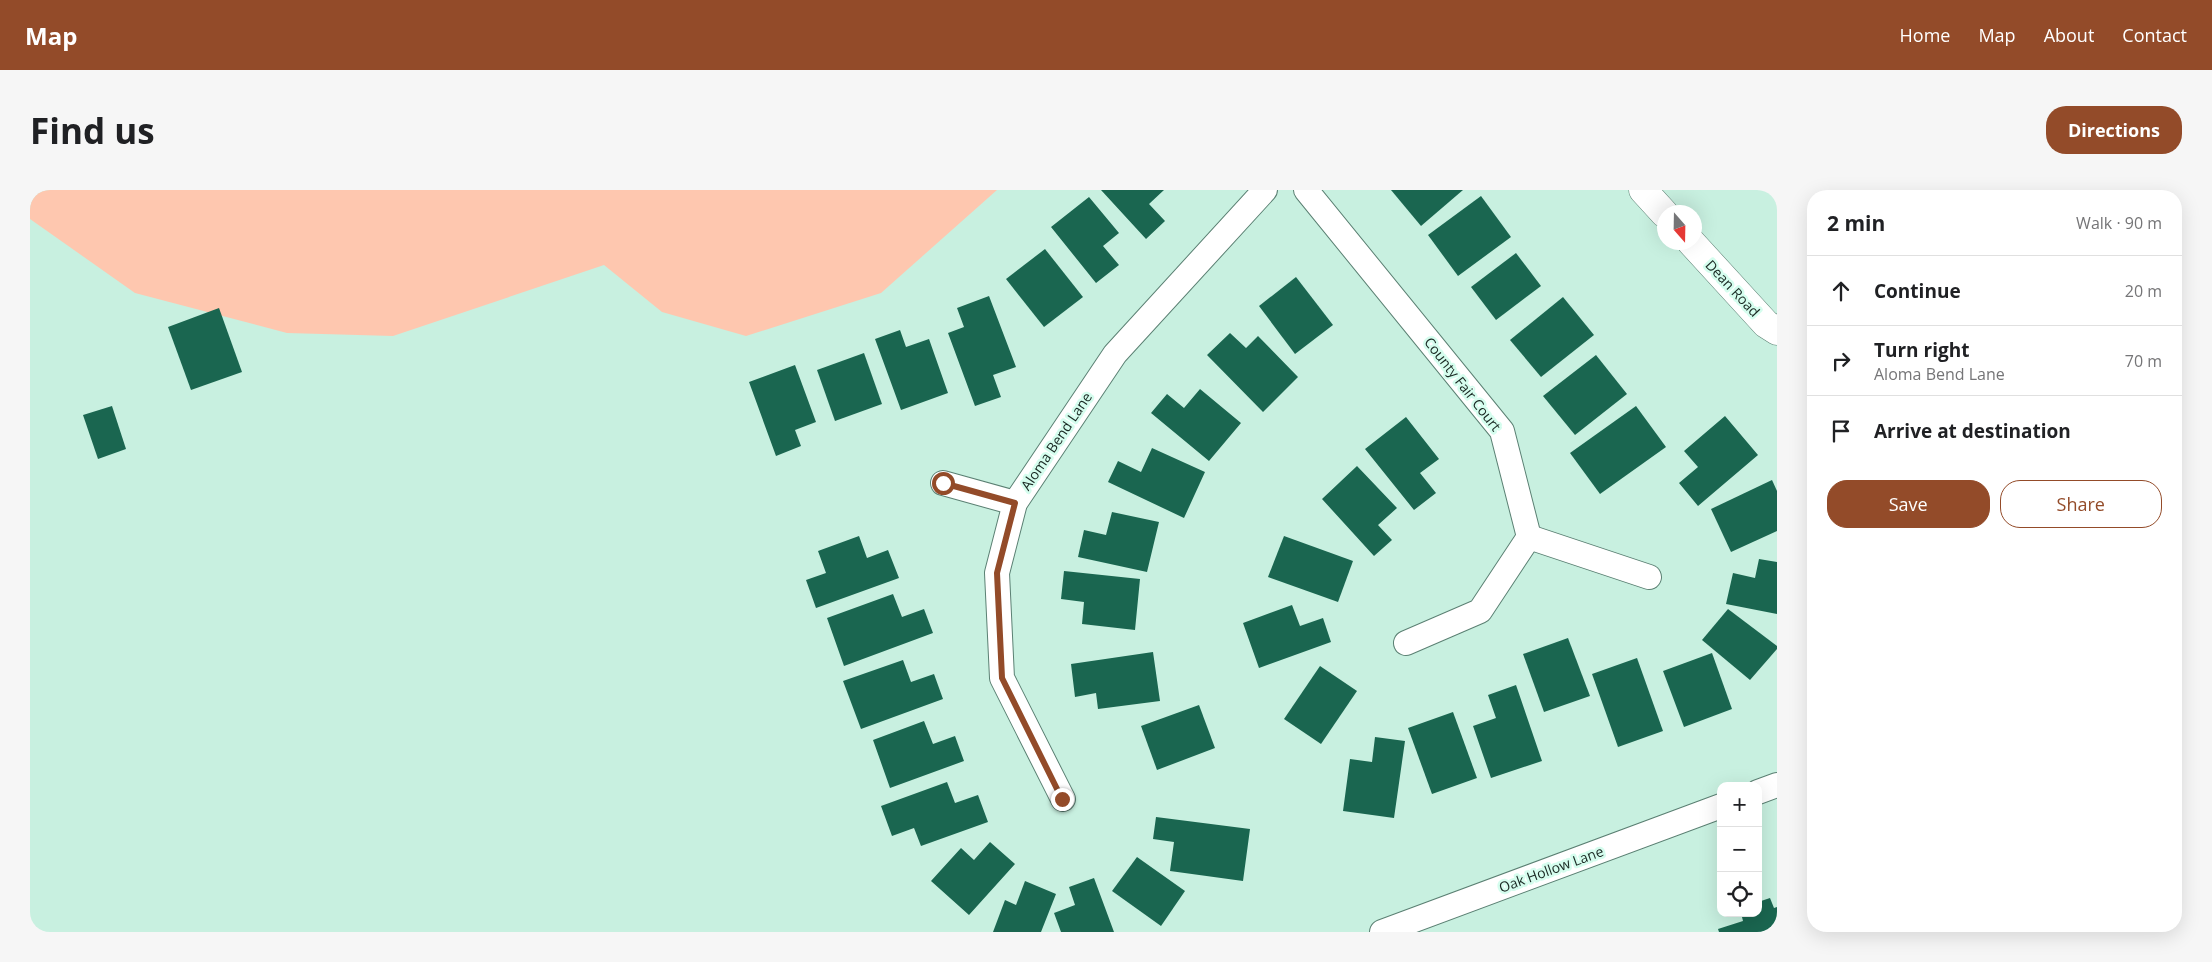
<!DOCTYPE html>
<html lang="en">
<head>
<meta charset="utf-8">
<style>
	body { margin:0; font-family:"Open Sans",sans-serif; background:#f6f6f6; color:#202124 }
	.controls { position:absolute; right:15px; bottom:15px; display:grid; overflow:hidden; border-radius:10px; box-shadow:0 5px 20px #0002 }
	.controls button { width:45px; height:45px; display:grid; place-items:center; padding:0; border:0; border-bottom:1px solid #e0e0e0; background:#fff; color:#202124; font:25px sans-serif }
	.compass { position:absolute; left:1627px; top:15px; width:45px; height:45px; border-radius:50%; background:#fff; box-shadow:0 5px 20px #0002; rotate:160deg }
	.stop { position:absolute; width:15px; height:15px; margin:-11px; border:4px solid #934b29; border-radius:50%; background:#fff }
	.stop.end { background:#934b29; border-color:#fff; box-shadow:0 1px 5px #0008 }
	.list { margin:0; padding:0; list-style:none }
	h2 { display:flex; justify-content:space-between; align-items:center; height:65px; margin:0; padding:0 20px; font-size:21px }
	h2 small { font-size:16px; font-weight:400; color:#757577 }
	.list li { display:grid; grid-template-columns:32px 1fr auto; gap:15px; align-items:center; box-sizing:border-box; height:70px; padding:0 20px; border-top:1px solid #e0e0e0 }
	.list b { display:block; font-size:19px; white-space:nowrap }
	.list p { margin:0; font-size:16px; white-space:nowrap; color:#757577 }
	.list em { font-size:16px; font-style:normal; color:#757577 }
	.actions { display:flex; gap:10px; padding:15px 20px }
	.actions a { flex:1; padding:11px 0; border:1px solid #934b29; border-radius:20px; text-align:center; font-size:18px; color:#934b29 }
	.actions .main { background:#934b29; color:#fff }
	.icon { flex:none; width:28px; height:28px; fill:none; stroke:currentColor; stroke-width:2; stroke-linecap:round; stroke-linejoin:round }
	.map { position:relative; flex:none; width:1747px; height:742px; overflow:hidden; border-radius:20px }
	header { display:flex; align-items:center; gap:30px; box-sizing:border-box; height:70px; padding:0 25px; background:#934b29; color:#fff }
	header strong { font-size:24px }
	nav { display:flex; gap:28px; margin-inline-start:auto; font-size:18px }
	.intro { display:flex; align-items:center; justify-content:space-between; box-sizing:border-box; height:120px; padding:0 30px }
	h1 { margin:0; font-size:35px }
	.button { padding:12px 22px; border-radius:20px; background:#934b29; color:#fff; font-size:18px; font-weight:700 }
	main { display:flex; gap:30px; padding:0 30px }
	aside { flex:1; background:#fff; border-radius:20px; box-shadow:0 5px 20px #0002 }
	.map>svg:first-child { display:block }
	.green { fill:#fec7af }
	.building { fill:#1a6650 }
	.lines { fill:none; stroke-linecap:round; stroke-linejoin:round }
	.street-casing { stroke:#5b8073; stroke-width:26 }
	.secondary-casing { stroke:#5b8073; stroke-width:29 }
	.street { stroke:#fff; stroke-width:24 }
	.secondary { stroke:#fff; stroke-width:28 }
	.route { stroke:#934b29; stroke-width:6 }
	.labels { text-anchor:middle; dominant-baseline:central; stroke-width:5; stroke-linejoin:round; paint-order:stroke }
	.street-label { font-size:14px; fill:#182721; stroke:#d5fdee }
</style>
</head>
<body>
<header>
<strong>Map</strong>
<nav><a>Home</a><a>Map</a><a>About</a><a>Contact</a></nav>
</header>
<div class="intro"><h1>Find us</h1><a class="button">Directions</a></div>
<main>
<div class="map">
<svg width="1747" height="742" viewBox="0 0 1747 742">
	<rect width="100%" height="100%" fill="#c8f0e0"/>
	<path class="green" d="M0 0H967L851 103 716 146 632 122 574 75 363 146 257 143 105 103 0 29Z"/>
	<g class="building">
		<path d="M1071 0H1134L1119 14 1135 31 1116 49Z"/>
		<path d="M1361 0H1433L1391 36Z"/>
		<path d="M1451 6 1481 47 1428 86 1398 45Z"/>
		<path d="M1059 7 1089 43 1073 56 1089 75 1066 93 1021 37Z"/>
		<path d="M1015 59 1053 107 1014 137 976 89Z"/>
		<path d="M1486 63 1511 96 1466 130 1441 97Z"/>
		<path d="M1266 87 1303 135 1265 164 1229 116Z"/>
		<path d="M959 106 986 177 963 185 971 207 945 216 918 143 934 137 927 118Z"/>
		<path d="M1533 107 1564 145 1511 187 1480 150Z"/>
		<path d="M189 118 212 182 161 200 138 137Z"/>
		<path d="M870 140 876 157 899 149 918 203 871 220 845 149Z"/>
		<path d="M1200 143 1216 158 1228 146 1268 187 1233 222 1177 165Z"/>
		<path d="M834 163 852 214 805 231 787 180Z"/>
		<path d="M1566 165 1597 204 1545 245 1513 206Z"/>
		<path d="M765 175 786 232 765 240 771 256 746 266 719 192Z"/>
		<path d="M1170 199 1211 233 1179 271 1121 223 1137 204 1154 218Z"/>
		<path d="M82 216 96 259 68 269 53 225Z"/>
		<path d="M1606 216 1636 257 1570 304 1540 263Z"/>
		<path d="M1695 226 1728 265 1668 316 1649 293 1668 277 1654 261Z"/>
		<path d="M1376 227 1409 269 1390 283 1406 303 1384 320 1335 259Z"/>
		<path d="M1122 258 1175 282 1154 328 1078 292 1088 271 1111 282Z"/>
		<path d="M1327 276 1367 318 1348 335 1362 350 1344 366 1292 309Z"/>
		<path d="M1742 290 1747 301V341L1701 362 1681 319Z"/>
		<path d="M1082 322 1129 332 1117 382 1048 367 1054 340 1076 345Z"/>
		<path d="M829 346 837 368 858 360 869 388 786 418 776 390 796 383 788 361Z"/>
		<path d="M1254 346 1323 371 1308 412 1238 387Z"/>
		<path d="M1729 369 1747 372V424L1696 414 1703 383 1725 388Z"/>
		<path d="M1034 381 1110 389 1105 440 1052 434 1054 412 1031 409Z"/>
		<path d="M863 404 872 427 894 419 903 443 814 476 797 428Z"/>
		<path d="M1262 415 1270 436 1293 428 1301 452 1229 478 1213 433Z"/>
		<path d="M1698 419 1747 456V459L1720 490 1672 450Z"/>
		<path d="M1538 448 1560 506 1514 522 1493 464Z"/>
		<path d="M1123 462 1130 511 1068 519 1066 503 1045 507 1041 474Z"/>
		<path d="M1682 463 1702 519 1654 537 1633 481Z"/>
		<path d="M1607 468 1633 541 1588 557 1562 484Z"/>
		<path d="M873 470 881 492 904 484 913 509 831 539 813 491Z"/>
		<path d="M1290 476 1327 501 1291 554 1254 529Z"/>
		<path d="M1486 495 1512 571 1461 588 1443 536 1466 528 1458 505Z"/>
		<path d="M1169 515 1185 558 1127 580 1111 536Z"/>
		<path d="M1423 522 1447 588 1402 604 1378 538Z"/>
		<path d="M894 531 903 554 925 546 934 571 860 598 843 550Z"/>
		<path d="M1345 547 1375 551 1364 628 1313 621 1320 569 1342 572Z"/>
		<path d="M917 592 925 613 948 605 958 632 891 656 884 638 862 646 851 616Z"/>
		<path d="M1126 627 1220 639 1213 691 1140 681 1144 652 1123 649Z"/>
		<path d="M960 652 985 674 939 725 901 691 931 658 944 670Z"/>
		<path d="M1107 667 1155 701 1131 736 1082 701Z"/>
		<path d="M1064 688 1084 742H1031L1024 723 1045 715 1039 697Z"/>
		<path d="M995 691 1026 704 1011 742H963L975 710 986 715Z"/>
		<path d="M1740 708 1744 718 1747 717V742H1689L1688 739 1713 731 1711 723H1728V712Z"/>
	</g>
	<g class="lines">
		<g class="street-casing">
			<g id="street">
				<path d="M1276 0 1472 241 1499 347 1450 421 1376 453"/>
				<path d="M913 293 985 313"/>
				<path d="M1499 347 1619 387"/>
				<path d="M1728 602 1747 595"/>
				<path d="M1033 609 972 488 967 383 985 313 1085 164 1235 0"/>
				<path d="M1352 742 1691 616"/>
			</g>
		</g>
		<g class="secondary-casing">
			<g id="secondary">
				<path d="M1613 0 1634 23"/>
				<path d="M1661 52 1736 134 1747 141"/>
			</g>
		</g>
		<use href="#street" class="street"/>
		<use href="#secondary" class="secondary"/>
	</g>
	<g class="lines">
		<path class="route" d="M913 293 985 313 967 383 972 488 1032 609"/>
	</g>
	<g class="labels">
		<g class="street-label">
			<text transform="translate(1703 98) rotate(47)">Dean Road</text>
			<text transform="translate(1433 194) rotate(52)">County Fair Court</text>
			<text transform="translate(1026 251) rotate(-56)">Aloma Bend Lane</text>
			<text transform="translate(1521 679) rotate(-20)">Oak Hollow Lane</text>
		</g>
	</g>
</svg>
<div class="controls">
<button>+</button>
<button>−</button>
<button><svg class="icon" aria-label="locate" viewBox="0 0 24 24"><circle cx="12" cy="12" r="6"/><path d="M12 2v4M12 18v4M2 12h4M18 12h4"/></svg></button>
</div>
<svg class="compass" viewBox="-18 -18 36 36"><path d="M0-13l5 13h-10z" fill="#e53935"/><path d="M0 13l5-13h-10z" fill="#757577"/></svg>
<div class="stop" style="left:913px;top:293px"></div>
<div class="stop end" style="left:1032px;top:609px"></div>
</div>
<aside>
<h2>2 min<small>Walk · 90 m</small></h2>
<ul class="list">
<li><svg class="icon" aria-label="ahead" viewBox="0 0 24 24"><path d="M12 20V5M6 11l6-6 6 6"/></svg><div><b>Continue</b></div><em>20 m</em></li>
<li><svg class="icon" aria-label="right" viewBox="0 0 24 24"><path d="M7 20v-9h11M14 6l5 5-5 5"/></svg><div><b>Turn right</b><p>Aloma Bend Lane</p></div><em>70 m</em></li>
<li><svg class="icon" aria-label="arrive" viewBox="0 0 24 24"><path d="M6 21V4h12l-3 4 3 4H6"/></svg><div><b>Arrive at destination</b></div></li>
</ul>
<div class="actions"><a class="main">Save</a><a>Share</a></div>
</aside>
</main>
</body>
</html>
